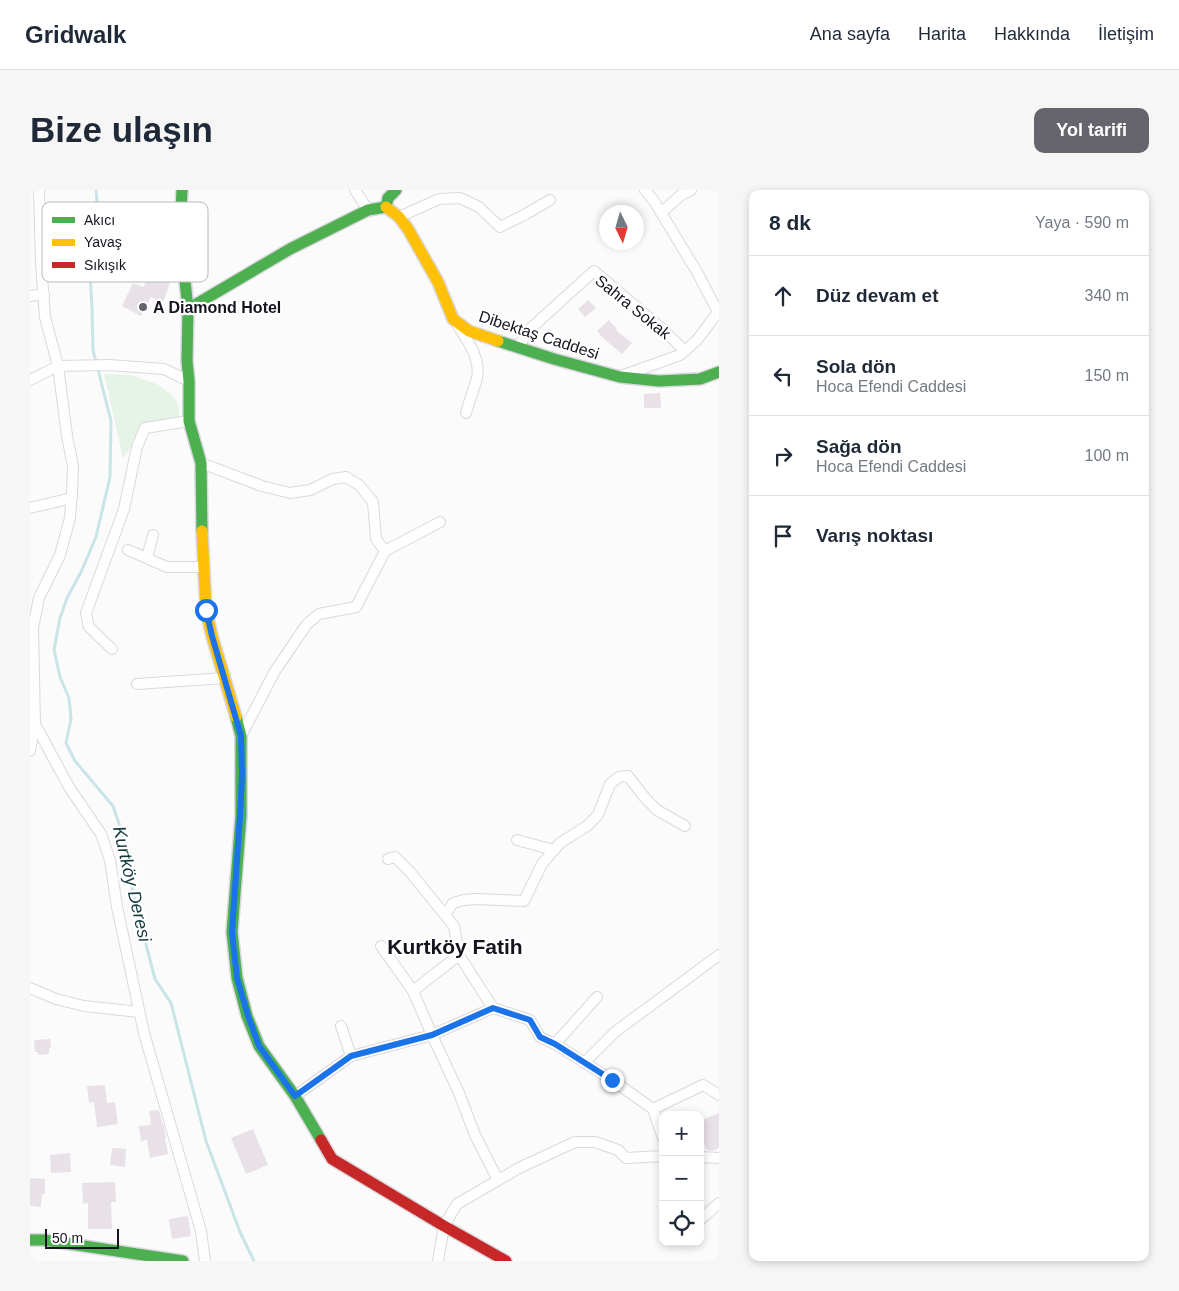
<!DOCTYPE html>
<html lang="tr">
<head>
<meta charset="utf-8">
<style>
	body { margin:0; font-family:Arial,sans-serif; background:#f6f6f7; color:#1f2937 }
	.controls { position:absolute; right:15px; bottom:15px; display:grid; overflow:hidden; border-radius:10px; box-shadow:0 2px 8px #0003 }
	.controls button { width:45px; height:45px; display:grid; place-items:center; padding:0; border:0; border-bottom:1px solid #e0e1e3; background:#fff; color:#1f2937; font:25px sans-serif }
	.compass { position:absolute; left:569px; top:15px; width:45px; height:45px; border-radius:50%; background:#fff; box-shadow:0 2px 8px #0003; rotate:175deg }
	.scale { position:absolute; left:15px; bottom:12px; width:74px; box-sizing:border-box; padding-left:5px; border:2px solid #16131f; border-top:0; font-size:14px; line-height:18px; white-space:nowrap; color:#16131f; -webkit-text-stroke:4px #fff; paint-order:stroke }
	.stop { position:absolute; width:15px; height:15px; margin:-11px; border:4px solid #1a73e8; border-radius:50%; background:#fff }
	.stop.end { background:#1a73e8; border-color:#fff; box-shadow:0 1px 5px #0008 }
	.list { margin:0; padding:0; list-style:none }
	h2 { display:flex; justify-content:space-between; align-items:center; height:65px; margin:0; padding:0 20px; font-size:21px }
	h2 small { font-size:16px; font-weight:400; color:#747a83 }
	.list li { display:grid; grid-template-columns:32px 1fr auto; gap:15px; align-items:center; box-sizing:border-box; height:80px; padding:0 20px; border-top:1px solid #e0e1e3 }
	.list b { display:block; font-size:19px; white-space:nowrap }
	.list p { margin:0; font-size:16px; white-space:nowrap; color:#747a83 }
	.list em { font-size:16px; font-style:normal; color:#747a83 }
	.icon { flex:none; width:28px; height:28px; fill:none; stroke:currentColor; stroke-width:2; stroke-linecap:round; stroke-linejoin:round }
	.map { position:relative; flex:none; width:689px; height:1071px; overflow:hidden; border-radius:10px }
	header { display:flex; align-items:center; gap:30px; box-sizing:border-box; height:70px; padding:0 25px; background:#fff; border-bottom:1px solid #e0e1e3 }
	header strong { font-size:24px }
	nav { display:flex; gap:28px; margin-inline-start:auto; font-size:18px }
	.intro { display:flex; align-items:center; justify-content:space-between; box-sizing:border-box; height:120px; padding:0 30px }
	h1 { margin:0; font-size:35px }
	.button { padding:12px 22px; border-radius:10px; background:#66646c; color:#fff; font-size:18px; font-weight:700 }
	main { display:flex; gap:30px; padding:0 30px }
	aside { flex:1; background:#fff; border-radius:10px; box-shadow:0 2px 8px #0003 }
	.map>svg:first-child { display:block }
	.green { fill:#e6f3e7 }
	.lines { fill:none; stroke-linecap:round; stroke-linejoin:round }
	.stream { stroke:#c8e4e8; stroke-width:3 }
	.building { fill:#e8e1e7 }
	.street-casing { stroke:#dad8de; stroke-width:12 }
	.fast-casing { stroke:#dad8de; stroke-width:14 }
	.slow-casing { stroke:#dad8de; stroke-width:14 }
	.jam-casing { stroke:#dad8de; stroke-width:14 }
	.street { stroke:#fefefe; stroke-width:10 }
	.fast { stroke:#4caf50; stroke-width:11 }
	.slow { stroke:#ffc107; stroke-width:11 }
	.jam { stroke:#c62828; stroke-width:11 }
	.route { stroke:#1a73e8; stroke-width:6 }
	.poi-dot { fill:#66646c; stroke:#fff; stroke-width:2 }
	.labels { text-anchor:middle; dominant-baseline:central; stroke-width:4.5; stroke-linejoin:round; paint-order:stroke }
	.poi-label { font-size:16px; font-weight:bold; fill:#16131f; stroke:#fff; text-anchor:start }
	.street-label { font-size:16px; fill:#16131f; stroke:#fff }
	.water-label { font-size:18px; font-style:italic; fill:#153a40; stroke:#fff }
	.district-label { font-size:21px; font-weight:bold; fill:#16131f; stroke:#fff }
	.key { fill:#fff; stroke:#b9b8bc; stroke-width:1 }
	.key-label { font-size:14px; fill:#16131f }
</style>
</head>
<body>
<header>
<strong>Gridwalk</strong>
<nav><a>Ana sayfa</a><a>Harita</a><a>Hakkında</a><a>İletişim</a></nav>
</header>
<div class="intro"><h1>Bize ulaşın</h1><a class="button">Yol tarifi</a></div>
<main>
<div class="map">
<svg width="689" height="1071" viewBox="0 0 689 1071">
	<rect width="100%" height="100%" fill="#fbfbfb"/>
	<path class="green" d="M74 184 100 185 127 194 141 204 148 213 150 230 110 245 93 268Z"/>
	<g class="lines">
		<path class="stream" d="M66 0 68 26 71 39 60 84 62 118 63 160 81 231 80 287 66 347 51 382 37 408 30 428 24 460 30 487 39 508 41 529 36 553 45 571 83 616 94 648 103 704 125 789 141 813 176 951 210 1042 224 1071"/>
	</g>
	<g class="building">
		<path d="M140 65 143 66 135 89 140 93 133 112 121 107 111 126 92 116 103 93 113 97 123 82 127 84Z"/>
		<path d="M558 110 566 118 555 127 548 119Z"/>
		<path d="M579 130 587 139 586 140 602 153 592 164 574 149 567 141Z"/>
		<path d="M630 203 631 218H614V204Z"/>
		<path d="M20 849 21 858H19V864L8 865V862H5L4 850Z"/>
		<path d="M75 895 77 913 85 912 88 934 67 937 64 912 59 913 57 896Z"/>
		<path d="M129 920 132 933H133L135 942 136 948H135L138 964 120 968 117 950 111 951 109 936 121 935 119 921Z"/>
		<path d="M689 923V958L682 961 677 960 670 945V931Z"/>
		<path d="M223 939 238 975 216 984 201 948Z"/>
		<path d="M82 958 96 959 95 977 80 975Z"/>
		<path d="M40 963 41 982 21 983 20 965Z"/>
		<path d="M0 988 15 989V1004H12L11 1017 0 1016Z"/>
		<path d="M85 992 86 1012H81L82 1039H58V1013L53 1014 52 993Z"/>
		<path d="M158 1026 161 1046 142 1049 139 1029Z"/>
	</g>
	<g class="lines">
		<g class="street-casing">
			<g id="street">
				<path d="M9 0 11 73 15 127 28 176 37 246 43 276 42 302 40 328 30 365 9 408 3 438 5 534 39 597 71 644 80 670 87 717 114 843 171 1041 175 1071"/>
				<path d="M325 0 338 20"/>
				<path d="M615 0 624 11 667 82 688 122"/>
				<path d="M631 23 651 5 661 0"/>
				<path d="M369 27 409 9 430 8 449 17 470 37 496 24 520 10"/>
				<path d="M0 106 14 104"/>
				<path d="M428 136C438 151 451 169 447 188 444 200 439 211 436 223"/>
				<path d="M488 157 500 139 564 81 630 137 655 161"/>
				<path d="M591 186 650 165 667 150 689 121"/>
				<path d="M0 190 28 176 79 175 134 179 159 191"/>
				<path d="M171 273 232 296 260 303 280 300 303 289 316 287 329 295 343 312 346 349 355 361"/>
				<path d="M0 318 42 308"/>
				<path d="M98 360 137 377H174"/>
				<path d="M117 368 123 345"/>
				<path d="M82 459 59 437 56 423 94 319 107 257 115 238 159 231"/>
				<path d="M107 494 194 488"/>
				<path d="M211 546 245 481 277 434 289 424 326 417 355 361 410 332"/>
				<path d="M0 561 5 534"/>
				<path d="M487 650 524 660"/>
				<path d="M358 669 365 667 380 682 424 736 429 765 463 818"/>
				<path d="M415 725 423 713 434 710 446 709 494 711 512 674 530 653 557 636 568 625 580 594 589 587 598 586 615 608 627 620 655 636"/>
				<path d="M351 756 383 801 429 765"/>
				<path d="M0 798 26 809 54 816 109 822"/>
				<path d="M383 801 402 845 429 903 445 945 468 990"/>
				<path d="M311 836 321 866"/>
				<path d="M525 854 567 807"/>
				<path d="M554 873 585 842 689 765"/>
				<path d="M265 906 321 866 402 845 463 818 500 830 510 847 525 854 582 890 623 919 673 895 689 905"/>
				<path d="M623 919 633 948"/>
				<path d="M670 967 689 968"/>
				<path d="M670 1030 689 1013"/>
				<path d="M408 1071 414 1036 427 1014 489 978 545 952H565L588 960 596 968 633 966"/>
			</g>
		</g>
		<g class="fast-casing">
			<g id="fast">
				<path d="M152 0 150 44 158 119"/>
				<path d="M356 17 358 8 366 0"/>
				<path d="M468 151 524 169 590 187 629 191 670 189 689 182"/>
				<path d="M172 341 171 273 159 231V191L157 171 158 119 260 59 338 20 356 17"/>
				<path d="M206 527 211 546V626L202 742 207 788 217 826 229 856 265 906 291 950"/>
				<path d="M0 1050H14L153 1071"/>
			</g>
		</g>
		<g class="slow-casing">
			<g id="slow">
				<path d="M356 17 369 27 378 39 408 92 423 129 439 141 468 151"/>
				<path d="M172 341 176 420 182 446 206 527"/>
			</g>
		</g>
		<g class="jam-casing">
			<path id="jam" d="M291 950 302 969 414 1036 476 1071"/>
		</g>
		<use href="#street" class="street"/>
		<use href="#fast" class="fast"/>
		<use href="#slow" class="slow"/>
		<use href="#jam" class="jam"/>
	</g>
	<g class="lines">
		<path class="route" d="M176 420 182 446 211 546 212 585 210 626 202 742 207 788 218 826 229 856 265 906 321 866 402 845 463 818 500 830 510 847 525 854 582 890"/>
	</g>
	<circle class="poi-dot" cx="113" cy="117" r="5"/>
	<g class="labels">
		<g class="poi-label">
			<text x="123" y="117">A Diamond Hotel</text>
		</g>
		<g class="street-label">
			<text transform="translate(603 117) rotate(39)">Sahra Sokak</text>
			<text transform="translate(509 145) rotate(18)">Dibektaş Caddesi</text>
		</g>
		<g class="water-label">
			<text transform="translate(102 694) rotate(77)">Kurtköy Deresi</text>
		</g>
		<g class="district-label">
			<text x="425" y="756">Kurtköy Fatih</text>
		</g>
	</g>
	<rect x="12" y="12" width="166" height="80" rx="8" class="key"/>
	<rect x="22" y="27" width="23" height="6" fill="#4caf50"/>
	<rect x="22" y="49" width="23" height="7" fill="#ffc107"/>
	<rect x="22" y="72" width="23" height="6" fill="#c62828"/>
	<g class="key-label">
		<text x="54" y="35">Akıcı</text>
		<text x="54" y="57">Yavaş</text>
		<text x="54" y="80">Sıkışık</text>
	</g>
</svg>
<div class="controls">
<button>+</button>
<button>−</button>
<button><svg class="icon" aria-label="locate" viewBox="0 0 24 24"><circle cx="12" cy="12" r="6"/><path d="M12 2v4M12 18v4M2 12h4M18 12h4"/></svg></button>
</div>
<svg class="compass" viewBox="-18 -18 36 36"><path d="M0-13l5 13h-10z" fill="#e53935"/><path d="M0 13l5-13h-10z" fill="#747a83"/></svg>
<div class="scale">50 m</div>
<div class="stop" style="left:176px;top:420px"></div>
<div class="stop end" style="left:582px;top:890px"></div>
</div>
<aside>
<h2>8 dk<small>Yaya · 590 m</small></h2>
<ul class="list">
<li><svg class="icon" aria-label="ahead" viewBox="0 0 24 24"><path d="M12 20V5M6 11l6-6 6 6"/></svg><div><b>Düz devam et</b></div><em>340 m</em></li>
<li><svg class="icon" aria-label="left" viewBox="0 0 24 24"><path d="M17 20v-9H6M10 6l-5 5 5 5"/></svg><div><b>Sola dön</b><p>Hoca Efendi Caddesi</p></div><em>150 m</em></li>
<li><svg class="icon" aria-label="right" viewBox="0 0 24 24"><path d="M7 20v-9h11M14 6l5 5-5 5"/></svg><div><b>Sağa dön</b><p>Hoca Efendi Caddesi</p></div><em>100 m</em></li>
<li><svg class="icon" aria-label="arrive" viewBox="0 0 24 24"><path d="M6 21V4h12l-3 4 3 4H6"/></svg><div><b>Varış noktası</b></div></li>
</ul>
</aside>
</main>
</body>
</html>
